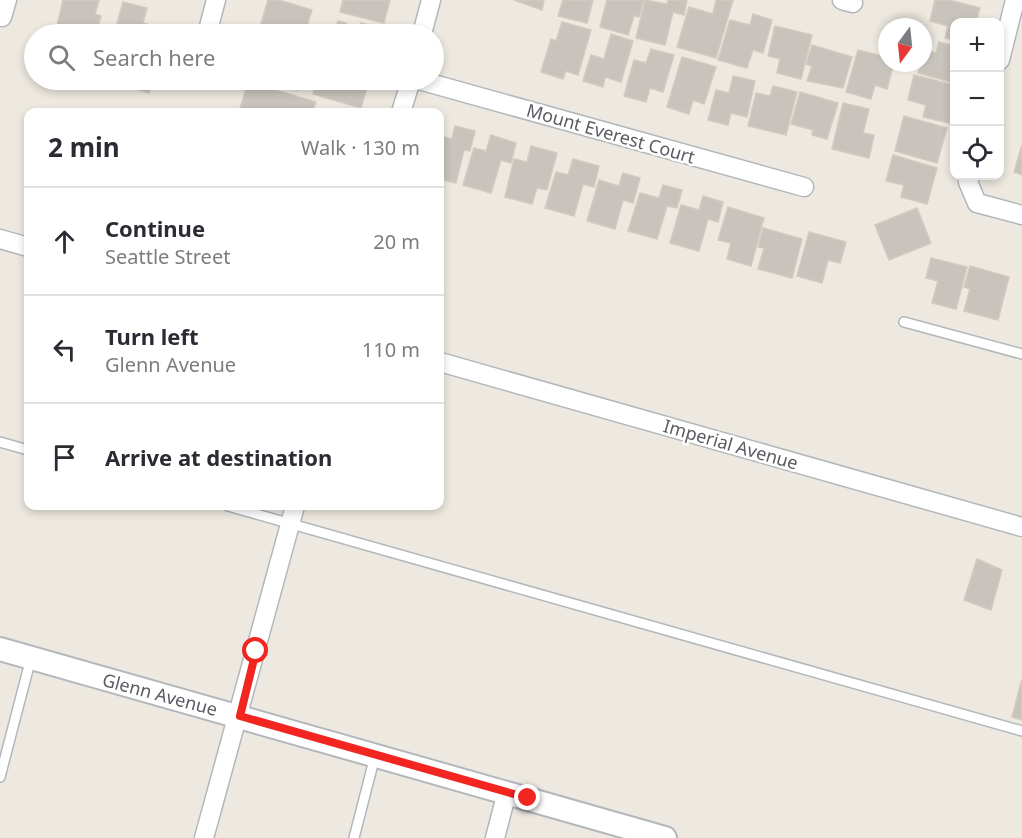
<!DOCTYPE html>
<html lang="en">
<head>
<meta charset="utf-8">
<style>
	body { margin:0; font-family:"Noto Sans",sans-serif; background:#f2f2f3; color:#2b2b33 }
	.controls { position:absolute; right:18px; top:18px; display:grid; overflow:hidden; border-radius:12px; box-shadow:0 3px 9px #0003 }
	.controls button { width:54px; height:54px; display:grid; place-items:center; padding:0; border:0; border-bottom:2px solid #e1e1e2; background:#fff; color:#2b2b33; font:30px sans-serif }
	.compass { position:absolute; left:878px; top:18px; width:54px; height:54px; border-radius:50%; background:#fff; box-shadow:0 3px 9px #0003; rotate:195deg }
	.stop { position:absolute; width:18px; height:18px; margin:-14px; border:4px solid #f22521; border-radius:50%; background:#fff }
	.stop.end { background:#f22521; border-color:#fff; box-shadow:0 2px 6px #0008 }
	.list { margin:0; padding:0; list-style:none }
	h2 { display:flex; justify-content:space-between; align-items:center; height:78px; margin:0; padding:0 24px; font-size:26px }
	h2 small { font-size:20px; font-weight:400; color:#7c7c81 }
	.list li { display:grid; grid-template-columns:39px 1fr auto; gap:18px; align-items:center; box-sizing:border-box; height:108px; padding:0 24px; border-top:2px solid #e1e1e2 }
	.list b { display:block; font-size:22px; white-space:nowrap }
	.list p { margin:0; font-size:20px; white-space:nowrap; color:#7c7c81 }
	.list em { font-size:20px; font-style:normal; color:#7c7c81 }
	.icon { flex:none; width:33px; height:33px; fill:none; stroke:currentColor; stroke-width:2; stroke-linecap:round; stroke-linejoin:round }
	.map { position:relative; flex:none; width:1022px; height:838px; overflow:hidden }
	.search { position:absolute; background:#fff; box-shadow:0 3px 9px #0003; left:24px; top:24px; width:420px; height:66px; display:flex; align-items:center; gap:15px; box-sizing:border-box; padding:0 21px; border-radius:33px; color:#7c7c81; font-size:22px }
	.panel { position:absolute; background:#fff; box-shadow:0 3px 9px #0003; left:24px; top:108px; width:420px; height:402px; border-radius:12px }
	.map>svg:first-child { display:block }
	.building { fill:#c8c4bd; stroke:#d2cabe; stroke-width:1.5 }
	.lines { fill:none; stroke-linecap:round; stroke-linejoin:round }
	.service-casing { stroke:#b3b7bc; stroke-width:12 }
	.minor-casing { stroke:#b3b7bc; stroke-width:21 }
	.tertiary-casing { stroke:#b3b7bc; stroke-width:26 }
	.service { stroke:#fff; stroke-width:9 }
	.minor { stroke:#fff; stroke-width:18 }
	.tertiary { stroke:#fff; stroke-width:22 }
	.route { stroke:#f22521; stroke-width:8 }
	.labels { text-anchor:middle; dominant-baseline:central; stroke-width:5; stroke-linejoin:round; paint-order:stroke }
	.street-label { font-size:18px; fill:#595d62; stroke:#fff }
</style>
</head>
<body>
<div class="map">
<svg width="1022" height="838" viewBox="0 0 1022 838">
	<rect width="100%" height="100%" fill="#ede9e0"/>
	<g class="building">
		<path d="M63 0H99L95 14 101 16 96 34 57 26Z"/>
		<path d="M268 0H279L312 10 305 32 295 29 294 34H258Z"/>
		<path d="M343 0H390L384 23 340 12Z"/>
		<path d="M514 0H544L542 10Z"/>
		<path d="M563 0H593L587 23 558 16Z"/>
		<path d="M607 0H644L639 17 634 16 628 35 600 27Z"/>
		<path d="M645 0 667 4 668 0H687L684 15 673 12 665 45 636 38Z"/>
		<path d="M716 0H733L716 58 677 47 689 7 713 14Z"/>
		<path d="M935 0H949L980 8 976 22H954V40L945 38 948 26 930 21Z"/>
		<path d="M123 2 147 8 143 23 162 28 160 34H114Z"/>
		<path d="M753 14 772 20 763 53 753 50 747 68 718 60 730 20 750 25Z"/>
		<path d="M338 21 346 23 344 31 358 34H334Z"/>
		<path d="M562 22 591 30 578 75 566 71 563 79 541 72 551 39 556 41Z"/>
		<path d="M361 23 382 29 380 34H358Z"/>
		<path d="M775 26 812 35 801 79 777 73 780 59 768 56Z"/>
		<path d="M611 34 633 41 621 82 605 77 603 87 583 81 591 55 604 59Z"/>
		<path d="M939 42 954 46V83L918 73 925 50 936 53Z"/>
		<path d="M812 45 852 57 843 88 807 81 812 66 806 64Z"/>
		<path d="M651 49 674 55 663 92 650 88 646 102 624 96 634 60 646 63Z"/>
		<path d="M858 50 887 57V63H894L887 89 875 85 871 99 846 92Z"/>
		<path d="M682 57 716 67 704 104 693 100 689 114 667 107Z"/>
		<path d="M914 75 954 85V101L949 123 923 117 926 105 908 100Z"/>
		<path d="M733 76 755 81 747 117 731 113 728 125 708 120 716 90 729 93Z"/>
		<path d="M107 80H153L149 93Z"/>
		<path d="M258 80H299L297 90Z"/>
		<path d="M317 80H369L361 108 313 94Z"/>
		<path d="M248 82 316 102 312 112H239Z"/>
		<path d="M773 86 797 92 786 135 748 126 756 93 770 96Z"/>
		<path d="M800 92 838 103 827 139 812 135 813 130 791 124Z"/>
		<path d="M843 103 869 109 863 133 874 135 869 158 832 149Z"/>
		<path d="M904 116 947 128 937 163 895 151Z"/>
		<path d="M455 126 475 131 470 151 464 150 456 183 440 179V136L452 139Z"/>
		<path d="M491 135 516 143 511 163 501 160 491 193 463 185 474 148 486 151Z"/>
		<path d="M1022 145V175L1014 172Z"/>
		<path d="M531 146 557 153 547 190 537 188 532 204 505 197 514 159 527 162Z"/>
		<path d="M893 155 937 168 927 204 901 197 904 185 886 181Z"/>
		<path d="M573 159 599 166 594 187 583 184 574 216 545 208 556 172 568 175Z"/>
		<path d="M623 173 640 178 633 203 623 200 615 229 587 221 599 180 619 186Z"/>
		<path d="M663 185 682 190 677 208 667 206 657 239 628 231 640 193 659 198Z"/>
		<path d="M703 196 723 202 718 222 708 219 699 251 670 243 681 205 699 210Z"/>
		<path d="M728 207 764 218 751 266 727 259 731 243 718 240Z"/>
		<path d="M917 208 931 243 889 260 875 225Z"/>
		<path d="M763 228 802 239 792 278 758 269 764 248 758 247Z"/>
		<path d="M809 232 846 242 840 263 828 260 822 283 797 276Z"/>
		<path d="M931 258 967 267 956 309 932 303 938 281 926 278Z"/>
		<path d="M970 266 1009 277 998 320 964 311 970 289 964 287Z"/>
		<path d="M977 559 1002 570 991 610 964 600Z"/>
		<path d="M1022 679V720L1012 717Z"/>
	</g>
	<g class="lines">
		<g class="service-casing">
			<g id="service">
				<path d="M904 322 1022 354"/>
				<path d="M0 442 28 450"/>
				<path d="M228 506 1022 731"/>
				<path d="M0 777 31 658"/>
				<path d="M354 838 375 756"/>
			</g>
		</g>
		<g class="minor-casing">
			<g id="minor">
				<path d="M842 0 853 3"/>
				<path d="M2 17 7 0"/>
				<path d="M207 34 216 0"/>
				<path d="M422 34 431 0"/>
				<path d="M1000 60 1015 0"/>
				<path d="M419 80 804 187"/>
				<path d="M401 112 411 80"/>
				<path d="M970 176 968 182 977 203 1022 215"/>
				<path d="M0 239 28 247"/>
				<path d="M440 362 1022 527"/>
				<path d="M204 838 295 506"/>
				<path d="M495 838 507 792"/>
			</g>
		</g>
		<g class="tertiary-casing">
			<path id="tertiary" d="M0 649 665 838"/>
		</g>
		<use href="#service" class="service"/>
		<use href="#minor" class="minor"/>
		<use href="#tertiary" class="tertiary"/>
	</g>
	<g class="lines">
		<path class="route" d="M256 651 240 716 528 798"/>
	</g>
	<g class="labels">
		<g class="street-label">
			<text transform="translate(611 133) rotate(16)">Mount Everest Court</text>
			<text transform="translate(731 444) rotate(16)">Imperial Avenue</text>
			<text transform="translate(160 694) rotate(15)">Glenn Avenue</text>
		</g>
	</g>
</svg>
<div class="controls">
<button>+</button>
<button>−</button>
<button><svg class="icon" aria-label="locate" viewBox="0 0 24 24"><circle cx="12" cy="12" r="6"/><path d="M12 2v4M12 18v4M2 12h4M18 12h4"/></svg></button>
</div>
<svg class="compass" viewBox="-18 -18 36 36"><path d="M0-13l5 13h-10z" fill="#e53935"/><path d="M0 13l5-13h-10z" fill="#7c7c81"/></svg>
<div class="stop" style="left:256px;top:651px"></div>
<div class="stop end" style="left:528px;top:798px"></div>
<div class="search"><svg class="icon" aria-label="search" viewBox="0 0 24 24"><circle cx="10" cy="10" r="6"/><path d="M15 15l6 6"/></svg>Search here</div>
<section class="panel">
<h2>2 min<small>Walk · 130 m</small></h2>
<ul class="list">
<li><svg class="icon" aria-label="ahead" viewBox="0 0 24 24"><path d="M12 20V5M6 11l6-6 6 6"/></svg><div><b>Continue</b><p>Seattle Street</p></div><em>20 m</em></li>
<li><svg class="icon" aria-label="left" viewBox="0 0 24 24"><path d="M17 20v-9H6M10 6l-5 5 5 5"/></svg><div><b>Turn left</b><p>Glenn Avenue</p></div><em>110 m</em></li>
<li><svg class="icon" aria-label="arrive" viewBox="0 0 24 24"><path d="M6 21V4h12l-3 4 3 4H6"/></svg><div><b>Arrive at destination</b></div></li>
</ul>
</section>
</div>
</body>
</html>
